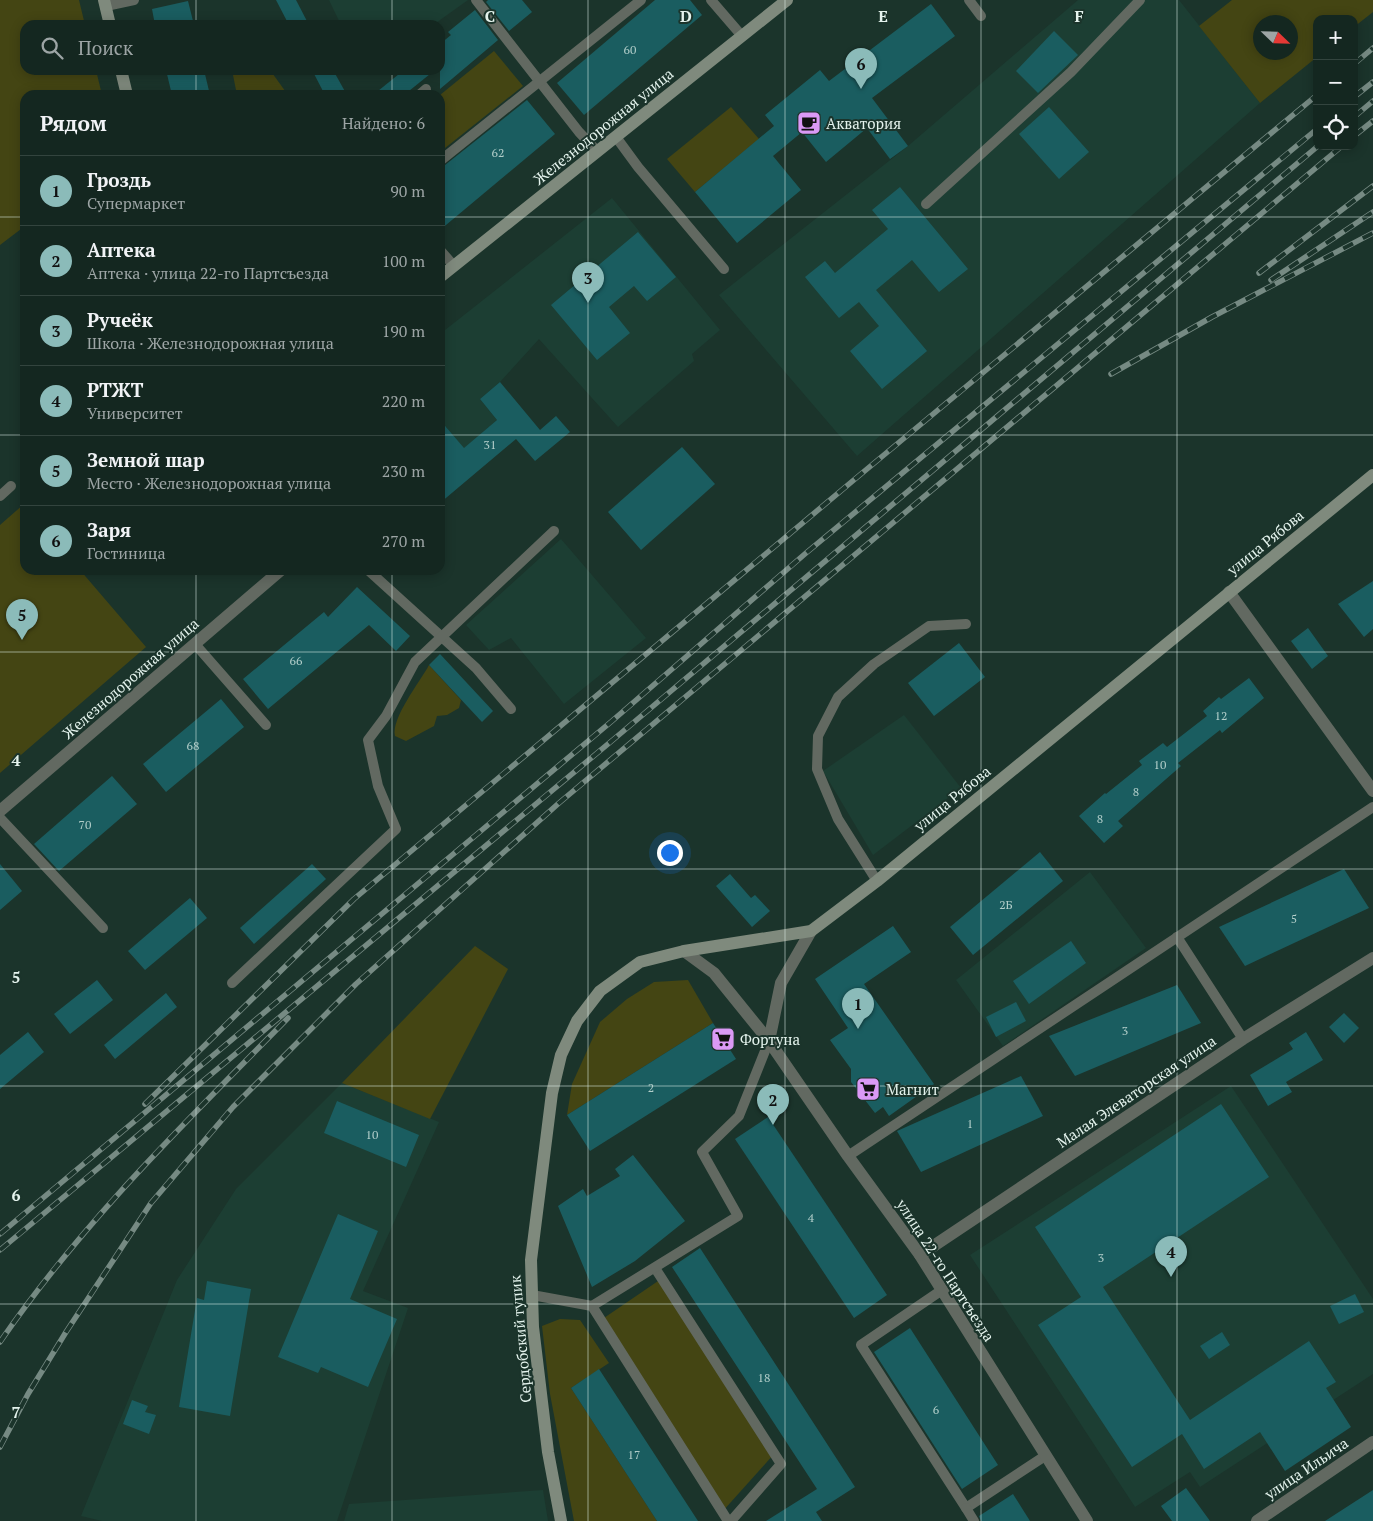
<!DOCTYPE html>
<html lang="ru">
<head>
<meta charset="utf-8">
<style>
	body { margin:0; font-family:"PT Serif",serif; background:#21332d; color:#f1f3f6 }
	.controls { position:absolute; right:15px; top:15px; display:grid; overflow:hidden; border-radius:10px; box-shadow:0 2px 12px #0003 }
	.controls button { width:45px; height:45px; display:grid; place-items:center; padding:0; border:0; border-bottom:1px solid #33443e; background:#142720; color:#f1f3f6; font:25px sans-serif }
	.compass { position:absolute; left:1253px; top:15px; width:45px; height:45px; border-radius:50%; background:#142720; box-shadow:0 2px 12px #0003; rotate:113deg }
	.you { position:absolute; left:669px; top:852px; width:18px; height:18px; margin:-12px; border:4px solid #fff; border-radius:50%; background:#1a73e8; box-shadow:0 0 0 8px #1a73e833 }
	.badge { display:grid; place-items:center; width:32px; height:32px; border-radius:50%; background:#8bbbb9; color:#111; font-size:16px; font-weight:700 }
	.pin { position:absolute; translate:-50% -41px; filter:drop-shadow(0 1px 2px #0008) }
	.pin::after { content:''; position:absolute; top:26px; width:18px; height:15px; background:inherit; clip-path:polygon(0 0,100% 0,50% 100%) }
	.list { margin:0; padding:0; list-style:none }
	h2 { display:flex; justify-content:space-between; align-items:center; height:65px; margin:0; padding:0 20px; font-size:21px }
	h2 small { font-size:16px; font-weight:400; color:#9da5a5 }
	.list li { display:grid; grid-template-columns:32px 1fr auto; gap:15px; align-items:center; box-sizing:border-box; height:70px; padding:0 20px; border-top:1px solid #33443e }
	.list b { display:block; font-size:19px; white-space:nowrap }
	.list p { margin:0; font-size:16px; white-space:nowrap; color:#9da5a5 }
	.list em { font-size:16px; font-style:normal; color:#9da5a5 }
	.icon { flex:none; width:28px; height:28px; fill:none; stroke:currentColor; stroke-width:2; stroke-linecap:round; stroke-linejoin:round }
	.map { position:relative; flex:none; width:1373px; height:1521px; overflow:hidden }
	.search { position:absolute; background:#142720; box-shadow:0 2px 12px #0003; left:20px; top:20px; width:425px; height:55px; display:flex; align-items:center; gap:12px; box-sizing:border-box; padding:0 18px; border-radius:15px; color:#9da5a5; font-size:19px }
	.panel { position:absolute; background:#142720; box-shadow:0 2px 12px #0003; left:20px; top:90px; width:425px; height:485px; border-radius:15px }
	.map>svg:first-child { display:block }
	.built { fill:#1c3e33 }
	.green { fill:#444513; fill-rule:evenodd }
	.building { fill:#1a5d60 }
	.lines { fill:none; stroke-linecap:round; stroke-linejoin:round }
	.lane { stroke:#626961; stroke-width:10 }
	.street { stroke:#626961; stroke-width:12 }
	.secondary { stroke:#7f8a7d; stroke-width:12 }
	.rail-casing { stroke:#768a83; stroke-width:5.5 }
	.rail { stroke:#1b342b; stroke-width:4; stroke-dasharray:11; stroke-linecap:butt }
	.grid { fill:none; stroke:#e4f3ed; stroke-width:1; stroke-opacity:0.55 }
	.labels { text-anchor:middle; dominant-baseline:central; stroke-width:4; stroke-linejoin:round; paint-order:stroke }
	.number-label { font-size:12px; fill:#b2ceca }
	.poi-label { font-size:15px; fill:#e4f3ed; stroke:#1b342b; text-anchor:start }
	.street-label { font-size:15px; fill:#e4f3ed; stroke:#1b342b }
	.grid-label { font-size:16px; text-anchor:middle; font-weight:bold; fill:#e4f3ed; stroke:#1b342b; stroke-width:4; stroke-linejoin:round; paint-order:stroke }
</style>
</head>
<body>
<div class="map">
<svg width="1373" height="1521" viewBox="0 0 1373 1521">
	<rect width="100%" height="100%" fill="#1b342b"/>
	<g class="built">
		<path d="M329 0H468L433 25H341Z"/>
		<path d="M1078 0H1179L1260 103 857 456 719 295 908 146Z"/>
		<path d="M612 198 720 330 692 354 694 361 618 427 539 339 500 382 480 399 497 420 464 449 446 427 440 429V334Z"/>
		<path d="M561 539 646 638 564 704 511 638 489 650 466 625Z"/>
		<path d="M904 715 961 788 873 855 823 771Z"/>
		<path d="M1090 872 1146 948 1003 1046 956 980Z"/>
		<path d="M342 1083 439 1122 363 1291 408 1308 337 1521H102L81 1516 177 1280 236 1189Z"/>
		<path d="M1231 1086 1373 1299V1374L1200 1487 1190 1472 1135 1507 970 1255Z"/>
		<path d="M543 1490 548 1521H344L349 1504Z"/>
	</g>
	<g class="green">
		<path d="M0 0H79L85 25H25V70H96L102 95H25V226L0 245Z"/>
		<path d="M1232 0H1373V12L1354 27V19H1317V57L1260 103 1199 26ZM1260 22H1290V52H1260Z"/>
		<path d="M494 51 523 86 440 152V95Z"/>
		<path d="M232 70H270L288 95H237Z"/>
		<path d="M731 107 759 139 695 192 667 159Z"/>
		<path d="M24 504 25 570H80L146 647 0 773V525Z"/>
		<path d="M429 665 461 700 459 708 447 715 437 716 434 726 406 741 395 736C391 718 420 682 429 665Z"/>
		<path d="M475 946 508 969 430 1119 342 1083Z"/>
		<path d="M688 980 713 1023 567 1115 572 1084 600 1022 627 999 654 982Z"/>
		<path d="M661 1279 774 1454 722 1512 601 1320Z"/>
		<path d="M560 1319 580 1320 609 1363 571 1388 657 1521H574L550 1394 542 1326Z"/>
	</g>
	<g class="building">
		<path d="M276 0H296L309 25H289Z"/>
		<path d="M488 0H522L532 12 509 31 486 2Z"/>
		<path d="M655 0H690L702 15 584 115 557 83Z"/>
		<path d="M188 1 194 25H155L152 9Z"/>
		<path d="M931 4 955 36 872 98 908 146 890 159 867 128 826 162 802 132 773 156 801 190 737 243 695 192 774 126 765 115 820 70 829 81Z"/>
		<path d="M475 10 498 40 440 89V44L451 35 448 32Z"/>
		<path d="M1054 31 1078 55 1038 93 1016 71Z"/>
		<path d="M166 70H204L210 95H172Z"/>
		<path d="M312 70H333L347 95H325Z"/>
		<path d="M404 70H435L404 95H373Z"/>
		<path d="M527 100 555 134 440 230V169Z"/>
		<path d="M1049 107 1089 152 1059 179 1019 134Z"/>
		<path d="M900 187 968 269 939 292 912 260 876 290 927 351 882 389 850 351 879 326 859 302 839 318 805 277 825 261 835 273 888 229 872 210Z"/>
		<path d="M638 232 676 277 647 301 634 286 609 307 630 333 597 360 551 305Z"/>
		<path d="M500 382 540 430 556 416 570 432 535 461 516 439 440 503V420L464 448 497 420 480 399Z"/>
		<path d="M682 447 715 484 641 550 608 512Z"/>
		<path d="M1373 581V629L1364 637 1338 604Z"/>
		<path d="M357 587 410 636 396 651 369 625 268 709 243 679 324 612 328 617Z"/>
		<path d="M1308 628 1328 656 1312 669 1291 641Z"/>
		<path d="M959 643 985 677 934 716 908 683Z"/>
		<path d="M440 654 493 711 482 722 429 665Z"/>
		<path d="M1249 678 1264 698 1222 733 1220 730 1178 763 1181 766 1118 821 1123 826 1104 843 1079 816 1105 793 1106 794 1142 765 1139 761 1163 743 1167 747 1207 716 1203 711 1219 697 1221 699Z"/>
		<path d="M221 699 244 727 166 792 143 764Z"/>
		<path d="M112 776 137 804 59 871 34 844Z"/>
		<path d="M1040 852 1063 881 973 955 950 927Z"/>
		<path d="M0 864 22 891 0 910Z"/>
		<path d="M312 864 326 879 254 944 240 928Z"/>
		<path d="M1344 869 1369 908 1245 966 1219 927Z"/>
		<path d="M730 874 751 898 755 895 770 911 752 927 716 886Z"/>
		<path d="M190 898 207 918 145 970 128 951Z"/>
		<path d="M893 926 911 952 864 984 934 1084 889 1116 883 1107 875 1113 851 1082V1069L830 1040 848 1028 815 979Z"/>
		<path d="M1071 941 1086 963 1029 1004 1013 981Z"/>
		<path d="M97 980 113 1000 70 1034 54 1014Z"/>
		<path d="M1177 985 1201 1023 1075 1076 1049 1036Z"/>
		<path d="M166 993 177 1007 115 1059 104 1045Z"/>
		<path d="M1016 1002 1026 1021 996 1037 986 1017Z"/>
		<path d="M1344 1013 1359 1028 1344 1043 1329 1027Z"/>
		<path d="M713 1023 736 1059 590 1151 567 1115Z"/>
		<path d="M28 1032 44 1052 0 1089V1055Z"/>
		<path d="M1306 1032 1323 1060 1286 1082 1292 1092 1268 1106 1250 1075 1293 1049 1289 1043Z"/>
		<path d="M1021 1076 1043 1116 921 1172 897 1131Z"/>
		<path d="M337 1101 419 1135 406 1167 324 1133Z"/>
		<path d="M1221 1104 1269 1177 1103 1287 1190 1420 1309 1341 1336 1382 1326 1388 1351 1427 1285 1471 1260 1432 1204 1469 1182 1434 1132 1467 1038 1325 1081 1297 1035 1227Z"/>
		<path d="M768 1117 887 1295 854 1318 735 1139Z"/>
		<path d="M633 1155 685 1221 635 1261 592 1287 558 1206 583 1189 587 1196 620 1176 615 1169Z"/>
		<path d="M338 1214 378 1231 350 1299 397 1319 368 1387 321 1367 318 1373 278 1357Z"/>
		<path d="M700 1248 855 1487 816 1512 822 1521H766L817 1489 672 1267Z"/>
		<path d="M207 1281 251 1289 230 1416 179 1407 197 1298 204 1300Z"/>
		<path d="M1355 1294 1364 1312 1339 1324 1330 1306Z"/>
		<path d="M910 1328 998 1465 962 1489 874 1352Z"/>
		<path d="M1222 1332 1230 1345 1209 1359 1200 1346Z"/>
		<path d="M599 1369 698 1521H657L571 1388Z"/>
		<path d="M132 1400 148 1406 145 1412 156 1415 149 1434 123 1424Z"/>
		<path d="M1186 1488 1210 1521H1172L1161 1506Z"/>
		<path d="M1373 1490V1521H1325Z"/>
		<path d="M1013 1494 1030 1521H981L979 1516Z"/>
	</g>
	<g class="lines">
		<g class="lane">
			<path d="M476 0 579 132 597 151"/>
			<path d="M711 0 742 36"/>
			<path d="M969 0 981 16"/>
			<path d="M106 6 134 0"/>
			<path d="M419 95 426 89"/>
			<path d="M616 137 638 167 724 269"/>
			<path d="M440 161 641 0"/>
			<path d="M926 204 1071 72 1140 0"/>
			<path d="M440 250 454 266"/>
			<path d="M0 496 11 486"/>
			<path d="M368 570 476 668 511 709"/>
			<path d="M195 644 266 725"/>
			<path d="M0 818 103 928"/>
			<path d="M877 881 838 819 817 769 818 736 838 697 874 664 929 626 966 624"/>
			<path d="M1177 937 1243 1039"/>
			<path d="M232 983 396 829 378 786 368 740 386 716 415 662 554 531"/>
			<path d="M848 1156 1373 807"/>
			<path d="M655 1268 781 1464 731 1521"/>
			<path d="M942 1290 861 1345 966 1508 1045 1456"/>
			<path d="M532 1295 592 1306 728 1521"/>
			<path d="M592 1306 738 1216 702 1152 739 1116 769 1041"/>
			<path d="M966 1508 974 1521"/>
		</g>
		<g class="street">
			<path d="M1229 592 1373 791"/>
			<path d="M0 811 281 570"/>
			<path d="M684 951 714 973 769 1041 848 1156 920 1255 1087 1521"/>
			<path d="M769 1041 781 983 811 931"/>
			<path d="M920 1255 1243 1039 1373 958"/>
			<path d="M1257 1521 1373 1442"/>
		</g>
		<g class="secondary">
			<path d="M104 0 110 25"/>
			<path d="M121 70 127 95"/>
			<path d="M440 277 787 0"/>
			<path d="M561 1521 548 1452 533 1327 531 1260 552 1093 561 1055 577 1021 600 991 640 962 684 951 811 931 877 881 1373 475"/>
		</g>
		<g class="rail-casing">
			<g id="rail">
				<path d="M1354 64 1373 48"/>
				<path d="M1354 97 1373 82"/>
				<path d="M1354 117 1373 101"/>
				<path d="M1354 136 1373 121"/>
				<path d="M1259 273 1373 186"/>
				<path d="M1271 280 1373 212"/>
				<path d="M1111 374 1212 317 1373 233"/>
				<path d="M145 1104 354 899 855 479 1317 95"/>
				<path d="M0 1234 612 721 806 553 1317 129"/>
				<path d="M0 1250 614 739 1318 146"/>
				<path d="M0 1342C84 1220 185 1123 288 1018"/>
				<path d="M0 1447 28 1394 66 1332 151 1203 233 1107 356 984 559 803 1342 146"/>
			</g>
		</g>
		<use href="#rail" class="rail"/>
	</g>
	<path class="grid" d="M196 0V25M392 0V25M588 0V1521M785 0V1521M981 0V1521M1177 0V1521M196 70V95M392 70V95M0 217H25M440 217H1373M0 435H25M440 435H1373M196 570V1521M392 570V1521M0 652H1373M0 869H1373M0 1086H1373M0 1304H1373"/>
	<defs>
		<g id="cafe-square" transform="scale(1.25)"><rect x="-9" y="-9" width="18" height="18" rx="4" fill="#db99f5" stroke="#1b342b"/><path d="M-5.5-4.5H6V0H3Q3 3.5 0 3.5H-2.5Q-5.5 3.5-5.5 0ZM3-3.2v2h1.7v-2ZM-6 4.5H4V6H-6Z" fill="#111"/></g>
		<g id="supermarket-square" transform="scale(1.25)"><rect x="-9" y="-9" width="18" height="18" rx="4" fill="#db99f5" stroke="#1b342b"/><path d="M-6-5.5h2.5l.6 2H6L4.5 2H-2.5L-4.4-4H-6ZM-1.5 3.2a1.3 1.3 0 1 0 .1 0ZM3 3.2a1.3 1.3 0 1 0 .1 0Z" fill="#111"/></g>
	</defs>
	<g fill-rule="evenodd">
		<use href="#cafe-square" x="809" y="123"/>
		<use href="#supermarket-square" x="723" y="1039"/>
		<use href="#supermarket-square" x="868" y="1089"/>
	</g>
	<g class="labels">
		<g class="number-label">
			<text x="630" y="49">60</text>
			<text x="498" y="152">62</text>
			<text x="490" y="444">31</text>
			<text x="296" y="660">66</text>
			<text x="1221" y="715">12</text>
			<text x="193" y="745">68</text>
			<text x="1160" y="764">10</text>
			<text x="1136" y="791">8</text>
			<text x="1100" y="818">8</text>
			<text x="85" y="824">70</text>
			<text x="1006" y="904">2Б</text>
			<text x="1294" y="918">5</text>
			<text x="1125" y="1030">3</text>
			<text x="651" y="1087">2</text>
			<text x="970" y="1123">1</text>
			<text x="372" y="1134">10</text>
			<text x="811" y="1217">4</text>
			<text x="1101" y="1257">3</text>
			<text x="764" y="1377">18</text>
			<text x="936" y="1409">6</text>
			<text x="634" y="1454">17</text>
		</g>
		<g class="poi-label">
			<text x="826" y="123">Акватория</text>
			<text x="740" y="1039">Фортуна</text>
			<text x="886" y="1089">Магнит</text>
		</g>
		<g class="street-label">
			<text transform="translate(603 126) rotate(-39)">Железнодорожная улица</text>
			<text transform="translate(1265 542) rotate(-39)">улица Рябова</text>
			<text transform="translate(130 678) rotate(-41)">Железнодорожная улица</text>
			<text transform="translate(952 798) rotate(-39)">улица Рябова</text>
			<text transform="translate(1136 1091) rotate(-34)">Малая Элеваторская улица</text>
			<text transform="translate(946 1270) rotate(57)">улица 22-го Партсъезда</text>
			<text transform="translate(520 1339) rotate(-95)">Сердобский тупик</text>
			<text transform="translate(1306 1468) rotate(-34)">улица Ильича</text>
		</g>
	</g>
	<g class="grid-label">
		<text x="490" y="22">C</text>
		<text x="686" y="22">D</text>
		<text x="883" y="22">E</text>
		<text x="1079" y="22">F</text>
		<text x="16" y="766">4</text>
		<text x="16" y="983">5</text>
		<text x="16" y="1201">6</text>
		<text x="16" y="1418">7</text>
	</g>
</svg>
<div class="controls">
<button>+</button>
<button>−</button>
<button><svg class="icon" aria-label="locate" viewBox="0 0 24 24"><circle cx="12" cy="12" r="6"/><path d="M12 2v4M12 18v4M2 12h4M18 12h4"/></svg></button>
</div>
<svg class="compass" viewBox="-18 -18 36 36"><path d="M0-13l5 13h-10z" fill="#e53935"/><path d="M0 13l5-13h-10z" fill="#9da5a5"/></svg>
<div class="you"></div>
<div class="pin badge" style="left:858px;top:1029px">1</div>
<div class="pin badge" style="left:773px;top:1125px">2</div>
<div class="pin badge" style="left:588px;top:303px">3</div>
<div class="pin badge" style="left:1171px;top:1277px">4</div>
<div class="pin badge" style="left:22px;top:640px">5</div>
<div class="pin badge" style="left:861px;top:89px">6</div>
<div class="search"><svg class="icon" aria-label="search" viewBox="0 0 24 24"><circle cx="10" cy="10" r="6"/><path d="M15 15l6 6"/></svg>Поиск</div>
<section class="panel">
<h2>Рядом<small>Найдено: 6</small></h2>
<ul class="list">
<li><span class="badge">1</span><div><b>Гроздь</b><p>Супермаркет</p></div><em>90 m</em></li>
<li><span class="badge">2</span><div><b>Аптека</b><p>Аптека · улица 22-го Партсъезда</p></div><em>100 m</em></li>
<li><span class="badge">3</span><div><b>Ручеёк</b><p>Школа · Железнодорожная улица</p></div><em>190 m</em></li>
<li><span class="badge">4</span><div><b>РТЖТ</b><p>Университет</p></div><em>220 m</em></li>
<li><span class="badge">5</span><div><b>Земной шар</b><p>Место · Железнодорожная улица</p></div><em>230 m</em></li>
<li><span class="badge">6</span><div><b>Заря</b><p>Гостиница</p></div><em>270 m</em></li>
</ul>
</section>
</div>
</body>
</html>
